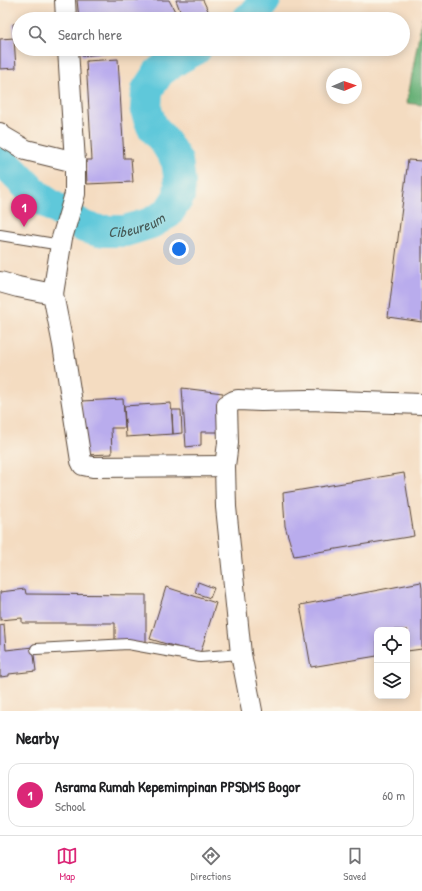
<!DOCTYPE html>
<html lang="en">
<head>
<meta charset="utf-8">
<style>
	body { margin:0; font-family:"Patrick Hand",sans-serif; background:#f2f2f2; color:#202124 }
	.controls { position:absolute; right:12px; bottom:12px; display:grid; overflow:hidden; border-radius:8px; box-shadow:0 2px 10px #0003 }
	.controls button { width:36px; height:36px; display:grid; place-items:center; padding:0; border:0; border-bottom:1px solid #e0e0e0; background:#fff; color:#202124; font:20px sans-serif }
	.compass { position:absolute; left:326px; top:68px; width:36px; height:36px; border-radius:50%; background:#fff; box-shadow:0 2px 10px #0003; rotate:88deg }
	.you { position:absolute; left:179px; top:249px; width:14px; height:14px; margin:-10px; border:3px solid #fff; border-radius:50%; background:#1a73e8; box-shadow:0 0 0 6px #1a73e833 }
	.badge { display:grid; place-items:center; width:26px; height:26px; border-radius:50%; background:#db2777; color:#fff; font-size:13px; font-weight:700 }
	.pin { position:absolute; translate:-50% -33px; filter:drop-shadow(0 1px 2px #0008) }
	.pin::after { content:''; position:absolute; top:21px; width:14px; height:12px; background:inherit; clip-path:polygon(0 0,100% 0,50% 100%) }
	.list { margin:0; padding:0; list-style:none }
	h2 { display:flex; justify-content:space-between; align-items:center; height:52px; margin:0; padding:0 16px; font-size:17px }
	h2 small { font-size:13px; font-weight:400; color:#757577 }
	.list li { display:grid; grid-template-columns:26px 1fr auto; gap:12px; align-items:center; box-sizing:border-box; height:64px; margin:0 8px 8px; padding:0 8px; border:1px solid #e0e0e0; border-radius:12px }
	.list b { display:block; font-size:15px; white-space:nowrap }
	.list p { margin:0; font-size:13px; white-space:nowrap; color:#757577 }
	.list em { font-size:13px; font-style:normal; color:#757577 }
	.icon { flex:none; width:22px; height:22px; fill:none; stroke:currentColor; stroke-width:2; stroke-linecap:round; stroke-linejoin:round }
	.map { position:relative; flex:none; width:422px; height:711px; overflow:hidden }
	.search { position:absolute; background:#fff; box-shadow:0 2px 10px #0003; left:12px; right:12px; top:12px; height:44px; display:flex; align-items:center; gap:10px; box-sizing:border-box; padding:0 14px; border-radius:22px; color:#757577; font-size:15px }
	.sheet { height:124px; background:#fff }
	nav { display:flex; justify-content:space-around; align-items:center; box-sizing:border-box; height:56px; border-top:1px solid #e0e0e0; background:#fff; font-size:11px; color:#757577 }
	nav a { display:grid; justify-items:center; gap:2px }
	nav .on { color:#db2777 }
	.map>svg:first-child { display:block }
	.forest { fill:#68b077; stroke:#526d4a }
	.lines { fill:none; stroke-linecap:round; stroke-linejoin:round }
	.river { stroke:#5ec8da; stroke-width:32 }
	.building { fill:#b9aced }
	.lane-casing { stroke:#574536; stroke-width:12 }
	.street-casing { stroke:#574536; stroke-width:22 }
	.lane { stroke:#fff; stroke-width:10 }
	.street { stroke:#fff; stroke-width:20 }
	.labels { text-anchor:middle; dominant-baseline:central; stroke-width:3.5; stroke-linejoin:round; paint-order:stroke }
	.water-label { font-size:15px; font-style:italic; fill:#465956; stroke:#fbf7ec }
</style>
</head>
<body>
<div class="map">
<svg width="422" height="711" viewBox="0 0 422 711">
	<rect width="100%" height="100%" fill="#fbf7ec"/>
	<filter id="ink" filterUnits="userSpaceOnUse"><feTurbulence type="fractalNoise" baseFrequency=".025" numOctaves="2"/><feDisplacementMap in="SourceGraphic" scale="8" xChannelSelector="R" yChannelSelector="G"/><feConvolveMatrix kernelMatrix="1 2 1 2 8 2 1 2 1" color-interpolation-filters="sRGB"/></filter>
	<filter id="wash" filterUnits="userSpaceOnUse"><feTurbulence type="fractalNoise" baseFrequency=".012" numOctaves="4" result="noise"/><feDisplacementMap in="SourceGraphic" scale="16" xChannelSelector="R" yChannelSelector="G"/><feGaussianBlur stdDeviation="0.9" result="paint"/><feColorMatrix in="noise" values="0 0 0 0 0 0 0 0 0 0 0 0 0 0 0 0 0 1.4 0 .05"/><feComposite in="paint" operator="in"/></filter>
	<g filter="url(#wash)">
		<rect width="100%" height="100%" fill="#f4dcc1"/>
		<path class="forest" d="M422 17V105L407 103Z"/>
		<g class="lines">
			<g class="river">
				<path d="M248 19 253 16 265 0"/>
				<path id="s1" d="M0 158 37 196 84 227 99 231H125L151 223 168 213 179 196 180 183 177 161 165 142 152 126 146 110 147 90 159 72 179 58 196 49"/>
			</g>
		</g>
		<g id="blocks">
			<g class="building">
				<path d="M77 0H169L179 19H79Z"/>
				<path d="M176 0H203L212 19H183Z"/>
				<path d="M19 23V41H15L13 24Z"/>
				<path d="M14 38 16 68 0 69V39Z"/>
				<path d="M81 49H130V50L82 56Z"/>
				<path d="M118 59 124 158H131L133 182 87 184 86 160H92L86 61Z"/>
				<path d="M408 160 422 161V322L388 317Z"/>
				<path d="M182 388 223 393V432H201V445L186 447Z"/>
				<path d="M123 399 125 428H111L112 454 84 455 81 401Z"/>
				<path d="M171 403 173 434 126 437 124 406Z"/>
				<path d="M172 410H181L182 433 173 434Z"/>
				<path d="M404 473 414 536 294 556 285 526 283 493Z"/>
				<path d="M198 582 214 588 210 598 195 593Z"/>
				<path d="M421 582 422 588V649L407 651V630H377V656L311 667 300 605Z"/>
				<path d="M166 587 216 603 200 654 150 639Z"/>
				<path d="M25 589 26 594 146 595V643H115V623H22V618L0 620V592Z"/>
				<path d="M4 624 6 650 33 647 36 671 9 674V676L0 677V625Z"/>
			</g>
		</g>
	</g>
	<g filter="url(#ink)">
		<use href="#blocks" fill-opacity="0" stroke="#574536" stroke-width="1"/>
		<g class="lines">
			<g class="lane-casing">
				<g id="lane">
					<path d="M0 235 61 245"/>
					<path d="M36 649 128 644 200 657 241 654"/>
				</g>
			</g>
			<g class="street-casing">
				<g id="street">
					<path d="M65 0 66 19"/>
					<path d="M0 133 2 136 26 150 75 162"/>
					<path d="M0 282 18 287 53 294 63 345 81 461 83 465 93 467 225 466 226 507 241 654 252 711"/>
					<path d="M53 294 62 238 75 194V162L68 49"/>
					<path d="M225 466 228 443 227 405 234 401 238 400 261 401 309 400 422 404"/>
				</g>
			</g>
			<use href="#lane" class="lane"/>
			<use href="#street" class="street"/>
		</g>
	</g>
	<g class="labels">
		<g class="water-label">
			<text stroke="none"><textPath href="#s1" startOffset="163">Cibeureum</textPath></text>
		</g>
	</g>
</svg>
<div class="controls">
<button><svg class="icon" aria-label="locate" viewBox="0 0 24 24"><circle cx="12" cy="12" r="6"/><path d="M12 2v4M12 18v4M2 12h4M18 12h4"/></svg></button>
<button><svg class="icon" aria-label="layers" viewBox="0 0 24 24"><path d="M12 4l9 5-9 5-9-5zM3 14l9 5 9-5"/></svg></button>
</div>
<svg class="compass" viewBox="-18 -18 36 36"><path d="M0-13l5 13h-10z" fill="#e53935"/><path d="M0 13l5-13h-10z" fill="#757577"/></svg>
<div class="you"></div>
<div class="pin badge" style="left:24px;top:227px">1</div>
<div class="search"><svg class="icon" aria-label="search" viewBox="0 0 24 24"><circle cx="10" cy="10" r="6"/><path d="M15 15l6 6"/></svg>Search here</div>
</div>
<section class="sheet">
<h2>Nearby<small></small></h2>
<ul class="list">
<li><span class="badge">1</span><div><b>Asrama Rumah Kepemimpinan PPSDMS Bogor</b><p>School</p></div><em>60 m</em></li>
</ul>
</section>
<nav>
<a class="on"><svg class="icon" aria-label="map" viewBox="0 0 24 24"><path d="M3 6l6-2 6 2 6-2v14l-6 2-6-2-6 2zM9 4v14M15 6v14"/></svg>Map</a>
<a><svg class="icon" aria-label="directions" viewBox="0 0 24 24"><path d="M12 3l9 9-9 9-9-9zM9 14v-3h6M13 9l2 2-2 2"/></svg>Directions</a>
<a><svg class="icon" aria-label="saved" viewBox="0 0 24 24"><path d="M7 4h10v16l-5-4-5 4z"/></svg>Saved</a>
</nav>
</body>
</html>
